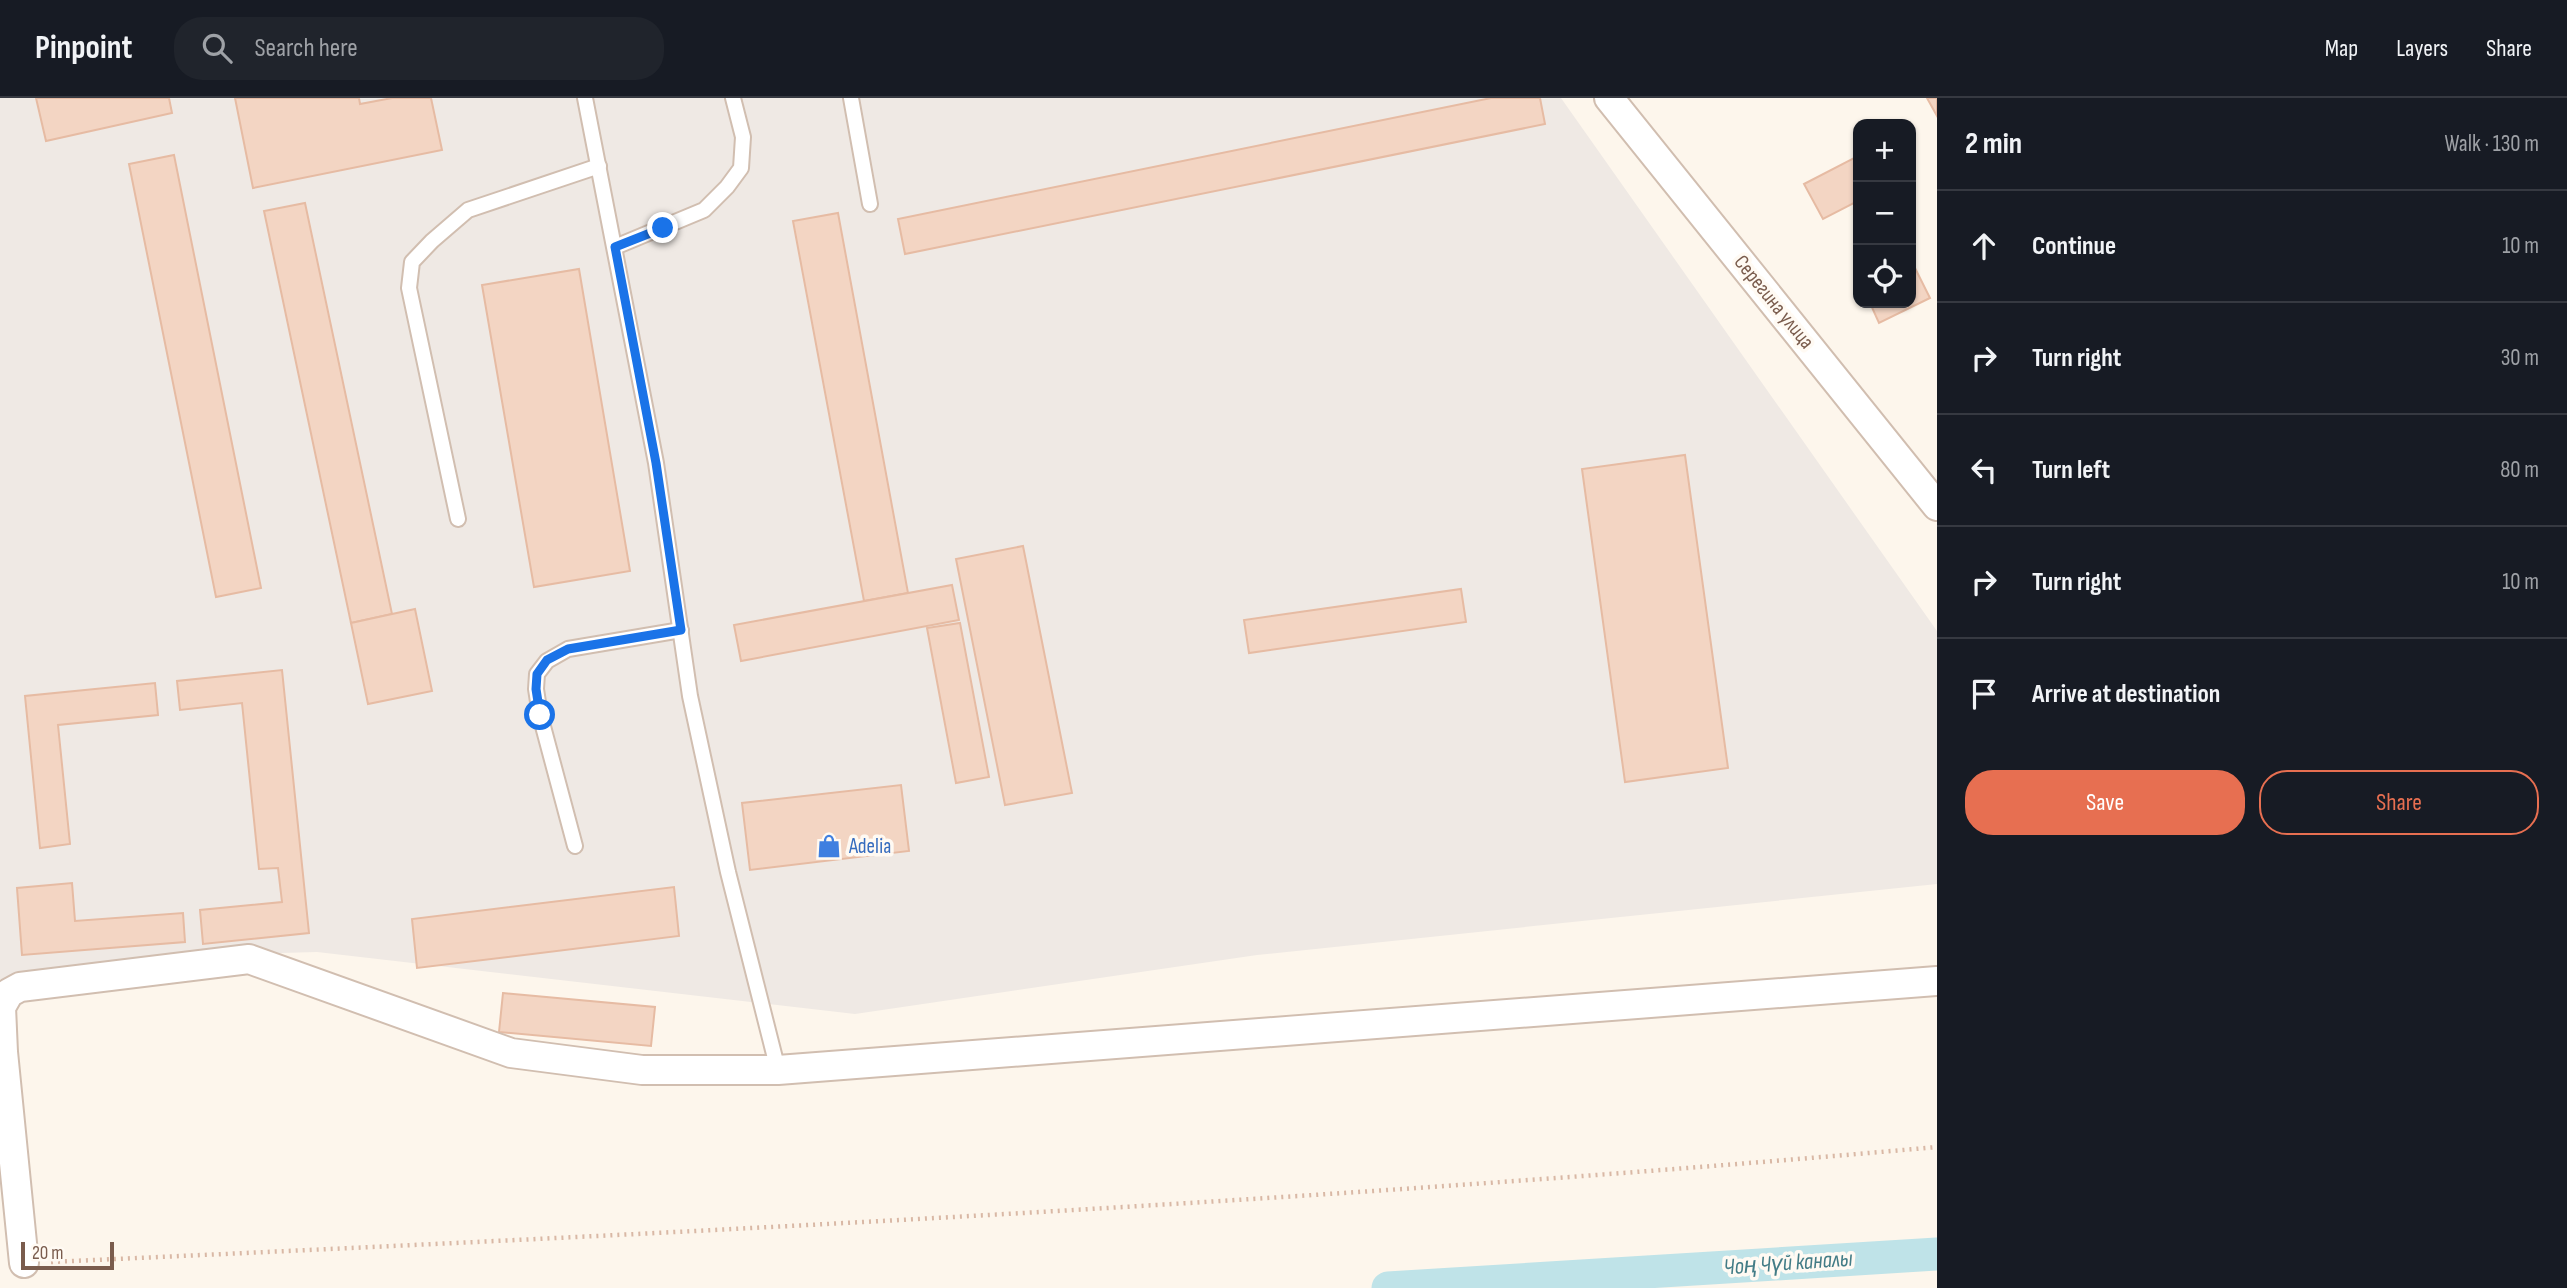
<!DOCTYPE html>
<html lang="en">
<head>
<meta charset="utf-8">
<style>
	body { margin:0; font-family:"Sofia Sans Condensed",sans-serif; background:#20242c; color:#f1f3f6 }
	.controls { position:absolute; right:21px; top:21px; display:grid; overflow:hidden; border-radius:14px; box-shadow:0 2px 5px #0004 }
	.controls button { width:63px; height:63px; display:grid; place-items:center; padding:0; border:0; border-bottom:2px solid #363941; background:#171b24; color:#f1f3f6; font:35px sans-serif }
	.scale { position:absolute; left:21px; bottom:18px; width:93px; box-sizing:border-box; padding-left:7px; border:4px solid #7a5c4d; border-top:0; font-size:19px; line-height:24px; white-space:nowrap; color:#7a5c4d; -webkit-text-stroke:5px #fffaf3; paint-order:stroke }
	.stop { position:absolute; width:21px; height:21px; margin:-16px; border:5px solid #1a73e8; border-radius:50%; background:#fff }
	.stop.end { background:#1a73e8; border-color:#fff; box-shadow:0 2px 7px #0008 }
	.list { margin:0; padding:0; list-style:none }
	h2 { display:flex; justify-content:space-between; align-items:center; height:91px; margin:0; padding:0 28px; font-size:30px }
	h2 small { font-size:23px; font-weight:400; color:#9ea1a6 }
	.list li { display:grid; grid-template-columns:46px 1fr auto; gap:21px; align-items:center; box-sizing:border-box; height:112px; padding:0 28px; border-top:2px solid #363941 }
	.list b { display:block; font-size:26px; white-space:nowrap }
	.list em { font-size:23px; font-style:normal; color:#9ea1a6 }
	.actions { display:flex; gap:14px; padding:21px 28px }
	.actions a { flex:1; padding:16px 0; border:2px solid #e76f51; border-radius:28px; text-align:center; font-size:24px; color:#e76f51 }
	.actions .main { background:#e76f51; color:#fff }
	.icon { flex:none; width:38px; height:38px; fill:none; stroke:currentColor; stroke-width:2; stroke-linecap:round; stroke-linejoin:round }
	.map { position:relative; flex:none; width:1937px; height:1190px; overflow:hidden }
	header { display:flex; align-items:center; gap:42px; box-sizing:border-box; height:98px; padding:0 35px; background:#171b24; border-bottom:2px solid #363941 }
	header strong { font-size:33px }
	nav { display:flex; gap:38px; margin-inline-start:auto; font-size:24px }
	.search { width:490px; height:63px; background:#20242c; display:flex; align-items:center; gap:18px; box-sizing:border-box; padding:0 24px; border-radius:28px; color:#9ea1a6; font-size:26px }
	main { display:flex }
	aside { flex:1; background:#171b24 }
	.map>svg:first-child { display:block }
	.industrial { fill:#efe9e4 }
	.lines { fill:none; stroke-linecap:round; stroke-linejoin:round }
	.canal { stroke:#bfe3e8; stroke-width:33 }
	.building { fill:#f3d5c3; stroke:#e6bba3; stroke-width:2 }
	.service-casing { stroke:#d1beb0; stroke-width:18 }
	.minor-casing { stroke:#d1beb0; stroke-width:32 }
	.path { stroke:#d9b8a5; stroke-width:4.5; stroke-dasharray:2 5; stroke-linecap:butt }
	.service { stroke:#fff; stroke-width:14 }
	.minor { stroke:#fff; stroke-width:28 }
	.route { stroke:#1a73e8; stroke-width:9 }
	.labels { text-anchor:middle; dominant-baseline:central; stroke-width:7; stroke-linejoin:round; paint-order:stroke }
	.street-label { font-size:21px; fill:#7a5c4d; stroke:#fffaf3 }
	.shop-label { font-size:21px; fill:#366cbe; stroke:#fffaf3; text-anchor:start }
	.water-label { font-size:23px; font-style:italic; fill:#437c86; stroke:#fffaf3 }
</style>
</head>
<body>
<header>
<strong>Pinpoint</strong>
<div class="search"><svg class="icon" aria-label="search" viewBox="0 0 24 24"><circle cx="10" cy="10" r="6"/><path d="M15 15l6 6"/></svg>Search here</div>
<nav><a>Map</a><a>Layers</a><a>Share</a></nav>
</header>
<main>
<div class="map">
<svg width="1937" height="1190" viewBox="0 0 1937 1190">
	<rect width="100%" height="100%" fill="#fdf6ec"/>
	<path class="industrial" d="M0 0H1561L1937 533V786L1257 857 855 916 317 854 212 857 26 881H0Z"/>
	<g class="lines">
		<path class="canal" d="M1388 1190 1937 1156"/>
	</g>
	<g class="building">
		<path d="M36 0H169L172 15 46 43Z"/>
		<path d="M235 0H359L360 6 392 0H431L442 52 253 90Z"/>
		<path d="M1491 0H1540L1545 26 905 156 898 121Z"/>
		<path d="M1927 0H1937V18Z"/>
		<path d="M174 57 261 490 216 499 129 66Z"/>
		<path d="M1856 59 1858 63V103L1823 121 1804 86Z"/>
		<path d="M305 105 392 516 351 525 264 113Z"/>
		<path d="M838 115 908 495 864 503 793 123Z"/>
		<path d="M1911 162 1930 200 1879 225 1870 205H1911Z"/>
		<path d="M579 171 630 473 534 489 482 187Z"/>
		<path d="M1685 357 1728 670 1625 684 1582 371Z"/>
		<path d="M1023 448 1072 695 1005 707 956 461Z"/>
		<path d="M952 487 959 522 741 563 734 527Z"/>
		<path d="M1461 491 1466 524 1249 555 1244 522Z"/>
		<path d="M415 511 432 593 368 606 351 525Z"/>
		<path d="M960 525 989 679 956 685 927 530Z"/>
		<path d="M282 572 309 835 203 846 200 812 282 804 278 770 259 771 242 605 180 612 177 583Z"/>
		<path d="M155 585 158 617 58 627 70 746 40 750 25 598Z"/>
		<path d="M901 687 909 753 750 772 742 705Z"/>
		<path d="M72 785 75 823 183 815 185 844 22 857 17 790Z"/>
		<path d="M674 789 679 838 417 870 412 821Z"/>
		<path d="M503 895 655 909 651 948 499 934Z"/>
	</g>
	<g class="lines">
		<g class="service-casing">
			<g id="service">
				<path d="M585 0 656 365 690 598 728 774 778 972"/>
				<path d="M851 0 870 106"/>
				<path d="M615 149 704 112 727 89 741 70 743 39 733 0"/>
				<path d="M458 421 409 190 412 164 432 143 468 112 599 68"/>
				<path d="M575 748 540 617 536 591 537 576 547 563 568 551 681 532"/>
			</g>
		</g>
		<g class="minor-casing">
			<g id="minor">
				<path d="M1609 0 1937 408"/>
				<path d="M24 1165 3 954 1 909 9 895 20 889 249 861 511 955 642 972H778L1937 883"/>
			</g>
		</g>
		<path class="path" d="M51 1164C680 1135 1310 1105 1937 1049"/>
		<use href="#service" class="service"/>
		<use href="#minor" class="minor"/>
	</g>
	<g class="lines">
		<path class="route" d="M540 617 536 591 537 576 547 562 568 551 681 532 656 365 615 149 663 130"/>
	</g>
	<defs>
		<g id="shop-bare" transform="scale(1.89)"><path d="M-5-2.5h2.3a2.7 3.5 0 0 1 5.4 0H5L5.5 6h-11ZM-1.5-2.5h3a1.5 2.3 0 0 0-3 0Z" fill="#3f7fe0" stroke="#fffaf3" stroke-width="2.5" paint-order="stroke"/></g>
	</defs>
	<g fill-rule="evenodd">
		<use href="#shop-bare" x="829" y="748"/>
	</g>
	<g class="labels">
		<g class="street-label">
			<text transform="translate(1774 204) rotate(51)">Серегина улица</text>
		</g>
		<g class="shop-label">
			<text x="849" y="748">Adelia</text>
		</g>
		<g class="water-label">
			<text transform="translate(1788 1165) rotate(-4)">Чоң Чүй каналы</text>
		</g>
	</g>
</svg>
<div class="controls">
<button>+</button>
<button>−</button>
<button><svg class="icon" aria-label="locate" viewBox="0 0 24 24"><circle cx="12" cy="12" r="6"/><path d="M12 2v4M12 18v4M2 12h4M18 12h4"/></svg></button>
</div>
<div class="scale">20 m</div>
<div class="stop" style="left:540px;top:617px"></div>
<div class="stop end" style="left:663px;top:130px"></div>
</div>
<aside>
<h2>2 min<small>Walk · 130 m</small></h2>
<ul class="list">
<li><svg class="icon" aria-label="ahead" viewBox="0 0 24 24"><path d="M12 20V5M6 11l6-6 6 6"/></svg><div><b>Continue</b></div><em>10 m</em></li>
<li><svg class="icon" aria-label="right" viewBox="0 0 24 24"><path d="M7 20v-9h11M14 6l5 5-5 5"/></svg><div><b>Turn right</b></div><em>30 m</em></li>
<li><svg class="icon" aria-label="left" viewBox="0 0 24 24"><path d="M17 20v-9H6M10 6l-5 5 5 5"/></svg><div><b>Turn left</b></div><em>80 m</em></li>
<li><svg class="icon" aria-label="right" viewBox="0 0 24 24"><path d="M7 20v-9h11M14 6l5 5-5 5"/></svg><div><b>Turn right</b></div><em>10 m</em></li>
<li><svg class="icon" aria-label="arrive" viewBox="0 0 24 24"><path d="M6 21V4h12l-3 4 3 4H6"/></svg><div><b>Arrive at destination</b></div></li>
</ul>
<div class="actions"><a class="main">Save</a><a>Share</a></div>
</aside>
</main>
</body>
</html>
